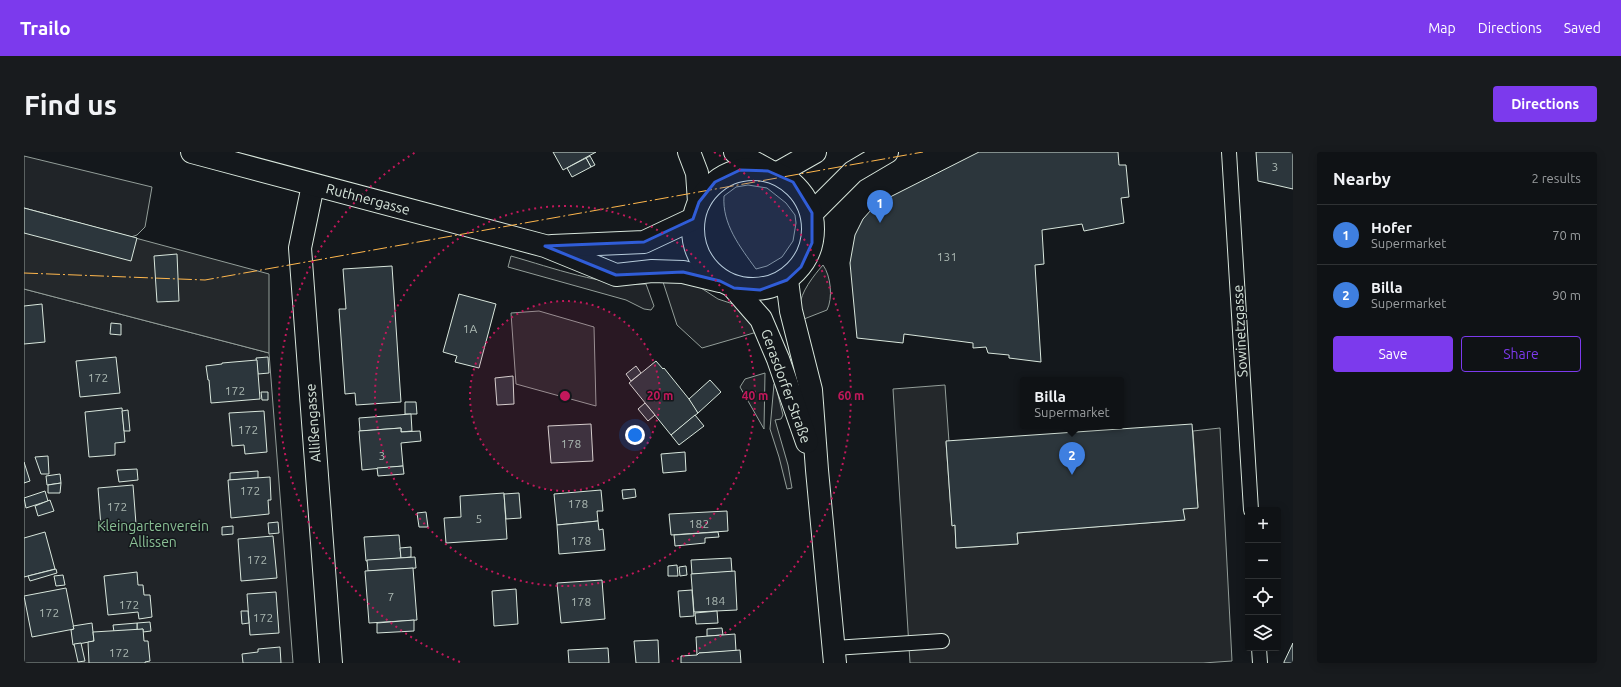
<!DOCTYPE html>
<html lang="en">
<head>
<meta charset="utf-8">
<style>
	body { margin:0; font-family:Ubuntu,sans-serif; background:#181b1e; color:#f1f3f6 }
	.controls { position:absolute; right:12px; bottom:12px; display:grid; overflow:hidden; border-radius:4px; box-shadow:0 2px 10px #0003 }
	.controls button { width:36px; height:36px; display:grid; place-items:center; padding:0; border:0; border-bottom:1px solid #2f3234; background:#0f1215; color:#f1f3f6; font:20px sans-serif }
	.you { position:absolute; left:611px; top:283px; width:14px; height:14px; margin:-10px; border:3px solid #fff; border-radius:50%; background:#1a73e8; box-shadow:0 0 0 6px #1a73e833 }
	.badge { display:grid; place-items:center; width:26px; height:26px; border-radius:50%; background:#7c3aed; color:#fff; font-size:13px; font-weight:700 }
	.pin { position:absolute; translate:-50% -33px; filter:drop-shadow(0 1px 2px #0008) }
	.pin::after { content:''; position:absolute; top:21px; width:14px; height:12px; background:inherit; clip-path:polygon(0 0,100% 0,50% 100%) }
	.popup { position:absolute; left:996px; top:225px; width:104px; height:52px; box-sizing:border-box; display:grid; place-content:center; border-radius:4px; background:#0f1215; filter:drop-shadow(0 1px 3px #0005); font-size:13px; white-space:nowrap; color:#9b9ea0 }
	.popup b { font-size:15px; color:#f1f3f6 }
	.popup::after { content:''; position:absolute; left:50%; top:100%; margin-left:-8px; border:8px solid transparent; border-top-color:#0f1215 }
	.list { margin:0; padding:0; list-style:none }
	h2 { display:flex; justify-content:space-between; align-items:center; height:52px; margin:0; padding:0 16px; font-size:17px }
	h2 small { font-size:13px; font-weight:400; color:#9b9ea0 }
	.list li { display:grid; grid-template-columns:26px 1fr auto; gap:12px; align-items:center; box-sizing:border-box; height:60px; padding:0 16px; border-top:1px solid #2f3234 }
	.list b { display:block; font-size:15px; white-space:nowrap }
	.list p { margin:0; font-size:13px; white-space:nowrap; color:#9b9ea0 }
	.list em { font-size:13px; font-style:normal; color:#9b9ea0 }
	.actions { display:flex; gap:8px; padding:12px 16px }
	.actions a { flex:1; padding:9px 0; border:1px solid #7c3aed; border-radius:4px; text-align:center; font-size:14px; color:#7c3aed }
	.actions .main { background:#7c3aed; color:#fff }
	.icon { flex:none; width:22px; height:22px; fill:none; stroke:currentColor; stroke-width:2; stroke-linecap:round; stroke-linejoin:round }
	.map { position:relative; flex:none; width:1269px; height:511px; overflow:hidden; border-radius:4px }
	header { display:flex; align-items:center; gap:24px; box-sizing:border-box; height:56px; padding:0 20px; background:#7c3aed; color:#fff }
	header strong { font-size:19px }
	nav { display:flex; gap:22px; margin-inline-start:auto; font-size:14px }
	.intro { display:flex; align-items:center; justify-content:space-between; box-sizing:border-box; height:96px; padding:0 24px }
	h1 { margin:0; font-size:28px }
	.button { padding:10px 18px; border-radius:4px; background:#7c3aed; color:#fff; font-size:14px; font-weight:700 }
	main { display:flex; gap:24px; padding:0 24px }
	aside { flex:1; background:#0f1215; border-radius:4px; box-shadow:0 2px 10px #0003 }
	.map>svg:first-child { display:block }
	.green { fill:#202428; stroke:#939e99 }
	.parking { fill:#24282b; stroke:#939e99 }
	.building { fill:#2c363c; stroke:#d8e6dc }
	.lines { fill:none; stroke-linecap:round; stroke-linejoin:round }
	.lane-casing { stroke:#d8e6dc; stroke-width:16 }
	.street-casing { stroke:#d8e6dc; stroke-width:24 }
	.secondary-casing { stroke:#d8e6dc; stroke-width:24 }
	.lane { stroke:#14181c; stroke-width:14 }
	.street { stroke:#14181c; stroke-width:22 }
	.secondary { stroke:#14181c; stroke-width:22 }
	.power { stroke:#ffb74d; stroke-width:1; stroke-dasharray:14 3 2 3; stroke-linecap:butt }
	.marked { fill:#305dd8; fill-opacity:0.2; stroke:#305dd8; stroke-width:3; stroke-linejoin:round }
	.ring { fill:none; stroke:#c2185b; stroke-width:2; stroke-dasharray:2 4 }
	.labels { text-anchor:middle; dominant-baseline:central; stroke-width:3; stroke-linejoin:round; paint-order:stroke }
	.number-label { font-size:12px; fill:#adbab4 }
	.street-label { font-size:14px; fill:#d8e6dc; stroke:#14181c }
	.park-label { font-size:14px; fill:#8ac095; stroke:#14181c }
	.centre { fill:#c2185b; stroke:#14181c; stroke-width:2 }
	.ring-label { font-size:12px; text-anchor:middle; font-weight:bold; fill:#c2185b; stroke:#14181c; stroke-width:3; stroke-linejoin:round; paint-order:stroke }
</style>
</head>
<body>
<header>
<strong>Trailo</strong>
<nav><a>Map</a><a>Directions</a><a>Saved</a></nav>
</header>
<div class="intro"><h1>Find us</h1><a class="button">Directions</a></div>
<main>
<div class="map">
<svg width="1269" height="511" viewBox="0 0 1269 511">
	<rect width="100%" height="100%" fill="#14181c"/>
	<g class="green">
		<path d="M0 4 128 35 121 75 113 83 107 85 0 56Z"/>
		<path d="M724 33 743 36 762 51 771 63 772 71 769 89 758 105 743 114 732 117C716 95 698 72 700 44L712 35Z"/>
		<path d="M487 104C529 116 578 134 622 132L630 154 627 158 620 157 602 148 484 115Z"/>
		<path d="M799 113C807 124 809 146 803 158L780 167C778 163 776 158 776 154 776 141 790 123 799 113Z"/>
		<path d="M639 130H664L674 134 694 147 709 152 721 159 733 180 678 196 653 173Z"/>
		<path d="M0 137 245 201 269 511H0Z"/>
		<path d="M741 221 740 277 716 235 721 227Z"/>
		<path d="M751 231 759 263 757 267 751 268 764 313 768 336 763 337 755 305 746 277 750 232Z"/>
	</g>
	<g class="parking">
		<path d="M0 56 245 122V201L0 137Z"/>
		<path d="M515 159 570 175 572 254 492 232 487 161Z"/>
		<path d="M921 233 925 290H922L928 373H931L932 396 994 392 993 381 1160 368 1159 357 1174 355 1169 279 1196 276 1208 509 1179 511H886L869 237Z"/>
	</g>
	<g class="building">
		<path d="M529 0H572L539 18Z"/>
		<path d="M955 0H1094L1095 13H1102L1105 45 1097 46 1100 71 1060 79 1058 72 1018 78 1020 112 1011 113 1017 210 985 206V203L964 201 962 195 949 196V191L880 182 879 191 833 186 826 111 831 83 839 67 847 58 868 44Z"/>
		<path d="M1232 0H1269V37L1234 29Z"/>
		<path d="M566 4 571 13 567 15 562 6Z"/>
		<path d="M562 6 567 15 548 25 543 16Z"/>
		<path d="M0 56 113 86 107 109 0 81Z"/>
		<path d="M153 102 155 149 133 150 130 104Z"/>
		<path d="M368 114 377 250 332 253 331 241 321 242 315 157H322L319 117Z"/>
		<path d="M435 142 472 152 455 216 431 210 433 204 419 200Z"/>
		<path d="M18 152 21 190 0 192V154Z"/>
		<path d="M87 171 97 172V183L86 182Z"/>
		<path d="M92 205 96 241 56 245 52 209Z"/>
		<path d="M244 205 245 221 234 222 232 206Z"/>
		<path d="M233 208 236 247 187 251 185 228H184L182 214 198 212V211Z"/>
		<path d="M632 209 639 217 640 216 669 252 674 261 647 283 605 231Z"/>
		<path d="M612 214 617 221 607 229 602 222Z"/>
		<path d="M489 224 490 252 473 253 471 226Z"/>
		<path d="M686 228 697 240 674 261 665 247Z"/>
		<path d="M237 240H244V248H238Z"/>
		<path d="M381 250H392L393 262H381Z"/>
		<path d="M621 251 631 263 624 269 614 257Z"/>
		<path d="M98 256 101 290 91 291V303L65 305 61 260Z"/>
		<path d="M104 258 106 279H100L98 259Z"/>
		<path d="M240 259 243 300 221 302 220 293 208 294 205 261Z"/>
		<path d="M387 262 388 279 377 280V276L336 279 335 266Z"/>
		<path d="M671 263 680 274 655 293 647 283Z"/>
		<path d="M567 272 569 309 527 311 524 274Z"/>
		<path d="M1168 272 1174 356 1159 357 1161 368 993 381 994 392 932 396 931 373 928 374 922 289Z"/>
		<path d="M377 276V280L396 279 397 289 377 291 379 314 338 318 335 279Z"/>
		<path d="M661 300 662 319 639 321 637 302Z"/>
		<path d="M24 304 25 322H17L11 305Z"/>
		<path d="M0 310 6 329 0 331Z"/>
		<path d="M379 314 380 322 354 324 353 316Z"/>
		<path d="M113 317 114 328 95 330 93 318Z"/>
		<path d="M234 319V326L206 328V321Z"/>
		<path d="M36 322 37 331 23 333 22 324Z"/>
		<path d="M246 325 247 348H244L245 362 207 366 204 328Z"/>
		<path d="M37 331 36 341H24V333Z"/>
		<path d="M109 333 112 372 77 375 74 336Z"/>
		<path d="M611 337 612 345 599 347 598 338Z"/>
		<path d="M577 338 579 359H573L574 369 533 373 530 342Z"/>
		<path d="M21 339 24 349 2 356 0 346Z"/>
		<path d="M480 341 483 387 422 391 420 366 437 365 436 344Z"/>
		<path d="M495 341 497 366 482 367 480 342Z"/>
		<path d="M26 348 30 359 14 364 11 354Z"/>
		<path d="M703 359 704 379 647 383 645 362Z"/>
		<path d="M402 360 404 375H395L393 361Z"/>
		<path d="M574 369 575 378 579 377 581 398 535 402 533 373Z"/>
		<path d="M254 370 255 381 245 382 244 371Z"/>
		<path d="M209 374V382L198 383V375Z"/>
		<path d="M21 380 31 417 0 425V386Z"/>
		<path d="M694 380 695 385 681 386V391L651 394 650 383Z"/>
		<path d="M375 383 377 406 342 409 340 385Z"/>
		<path d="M249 384 253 426 217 429 214 387Z"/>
		<path d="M387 395V405L377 406 376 396Z"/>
		<path d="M391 405 392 416 344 419 343 408Z"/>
		<path d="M707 406 708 420 668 422 667 408Z"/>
		<path d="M653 413 654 424H644V414Z"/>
		<path d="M662 414 663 423 656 424 655 415Z"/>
		<path d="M389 416 393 468 345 471 341 419Z"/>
		<path d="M32 417 33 421 6 429 4 424Z"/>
		<path d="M711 419 713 458 670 460 667 422Z"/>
		<path d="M113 420 114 433H119L120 443H126L128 465 115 467 114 460 84 463 80 424Z"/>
		<path d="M39 423 41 433 32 434 30 424Z"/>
		<path d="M578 428 581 467 537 471 533 431Z"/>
		<path d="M42 436 50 477 8 485 0 444Z"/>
		<path d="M492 437 494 472 470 474 468 439Z"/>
		<path d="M668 438 670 464 656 465 654 439Z"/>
		<path d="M252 440 255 481 226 483 223 442Z"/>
		<path d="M217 459H224L225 471 218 472Z"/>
		<path d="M693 459 694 471 672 472 671 461Z"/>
		<path d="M390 468V479L353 481V471Z"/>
		<path d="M126 470 127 479 119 480V477L113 478V471Z"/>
		<path d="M68 471 70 489 49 493 47 478 50 477 49 474Z"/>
		<path d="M113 471V478L90 480 89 473Z"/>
		<path d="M698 476 699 483 683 484V477Z"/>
		<path d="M119 477 120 489H124L126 509 121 510V511H65L64 490 70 489 69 480Z"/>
		<path d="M711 482 712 499 675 501 673 503 672 485Z"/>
		<path d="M634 488 635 511H612L610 489Z"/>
		<path d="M57 491 61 509 54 510 50 492Z"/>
		<path d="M1269 491V511H1260V510Z"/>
		<path d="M256 495 257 511H219L218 502 234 500V497Z"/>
		<path d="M584 496 585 511H545L544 498Z"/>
		<path d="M716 498 717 511H657V504L673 503 675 501Z"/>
	</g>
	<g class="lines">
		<g class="lane-casing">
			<g id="lane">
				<path d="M1205 0 1227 358"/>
				<path d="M810 496 918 489"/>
				<path d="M1235 496 1236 511"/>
			</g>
		</g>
		<g class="street-casing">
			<g id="street">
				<path d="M754 21 791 0"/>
				<path d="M289 33 276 96 307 511"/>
				<path d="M788 61 829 20 863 0"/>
			</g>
		</g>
		<g class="secondary-casing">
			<g id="secondary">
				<path d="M168 0 521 94 592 123 628 119 659 120 696 129"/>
				<path d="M665 0 673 21 675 50"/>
				<path d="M711 0 742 17"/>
				<circle cx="729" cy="77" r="60"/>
				<path d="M528 94 620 90 669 67"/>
				<path d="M763 128 767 159 787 238 793 318 811 511"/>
				<path d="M710 136 737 167 754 207 783 290"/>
			</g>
		</g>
		<use href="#lane" class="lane"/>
		<use href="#street" class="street"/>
		<use href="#secondary" class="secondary"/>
		<path class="power" d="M0 121 181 128 899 0"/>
	</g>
	<path class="marked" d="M716 18 744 19 769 30 788 61V91L777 115 763 128 736 138 710 136 696 129 659 120 592 123 521 94 620 90 669 67 675 50 691 30Z"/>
	<circle cx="541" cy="244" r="95" fill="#c2185b" fill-opacity=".12"/>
	<g class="ring">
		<circle cx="541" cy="244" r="95"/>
		<circle cx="541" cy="244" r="190"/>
		<path d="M436 510A286 286 0 0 1 392 0M690 0A286 286 0 0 1 646 510"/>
	</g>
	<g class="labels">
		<g class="number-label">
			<text x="1251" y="14">3</text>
			<text x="923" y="104">131</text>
			<text x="446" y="176">1A</text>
			<text x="74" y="225">172</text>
			<text x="211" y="238">172</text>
			<text x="224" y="277">172</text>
			<text x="547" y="291">178</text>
			<text x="358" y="303">3</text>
			<text x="226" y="338">172</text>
			<text x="554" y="351">178</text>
			<text x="93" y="354">172</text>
			<text x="455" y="366">5</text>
			<text x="675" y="371">182</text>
			<text x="557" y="388">178</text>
			<text x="233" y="407">172</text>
			<text x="367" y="444">7</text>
			<text x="691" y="448">184</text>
			<text x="557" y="449">178</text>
			<text x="105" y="452">172</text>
			<text x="25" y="460">172</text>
			<text x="239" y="465">172</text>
			<text x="95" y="500">172</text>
		</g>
		<g class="street-label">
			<text transform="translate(344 47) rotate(15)">Ruthnergasse</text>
			<text transform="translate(1216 179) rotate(-93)">Sowinetzgasse</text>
			<text transform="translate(762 234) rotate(70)">Gerasdorfer Straße</text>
			<text transform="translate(289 271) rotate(-94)">Allißengasse</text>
		</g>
		<g class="park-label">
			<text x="129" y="374">Kleingartenverein<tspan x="129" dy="16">Allissen</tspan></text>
		</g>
	</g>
	<circle cx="541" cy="244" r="6" class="centre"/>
	<g class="ring-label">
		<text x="636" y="248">20 m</text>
		<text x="731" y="248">40 m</text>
		<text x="827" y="248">60 m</text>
	</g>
</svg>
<div class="controls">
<button>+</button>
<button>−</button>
<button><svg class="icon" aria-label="locate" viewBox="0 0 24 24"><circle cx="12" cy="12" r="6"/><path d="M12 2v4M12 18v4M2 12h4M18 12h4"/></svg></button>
<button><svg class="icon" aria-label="layers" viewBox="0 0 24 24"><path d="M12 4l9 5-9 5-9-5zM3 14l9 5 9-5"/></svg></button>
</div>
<div class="you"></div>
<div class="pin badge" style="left:856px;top:71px;background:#3f7fe0">1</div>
<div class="pin badge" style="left:1048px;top:323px;background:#3f7fe0">2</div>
<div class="popup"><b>Billa</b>Supermarket</div>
</div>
<aside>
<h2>Nearby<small>2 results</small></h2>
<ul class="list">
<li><span class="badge" style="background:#3f7fe0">1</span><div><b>Hofer</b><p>Supermarket</p></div><em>70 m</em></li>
<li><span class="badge" style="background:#3f7fe0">2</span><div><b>Billa</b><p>Supermarket</p></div><em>90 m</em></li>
</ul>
<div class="actions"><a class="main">Save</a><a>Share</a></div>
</aside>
</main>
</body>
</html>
